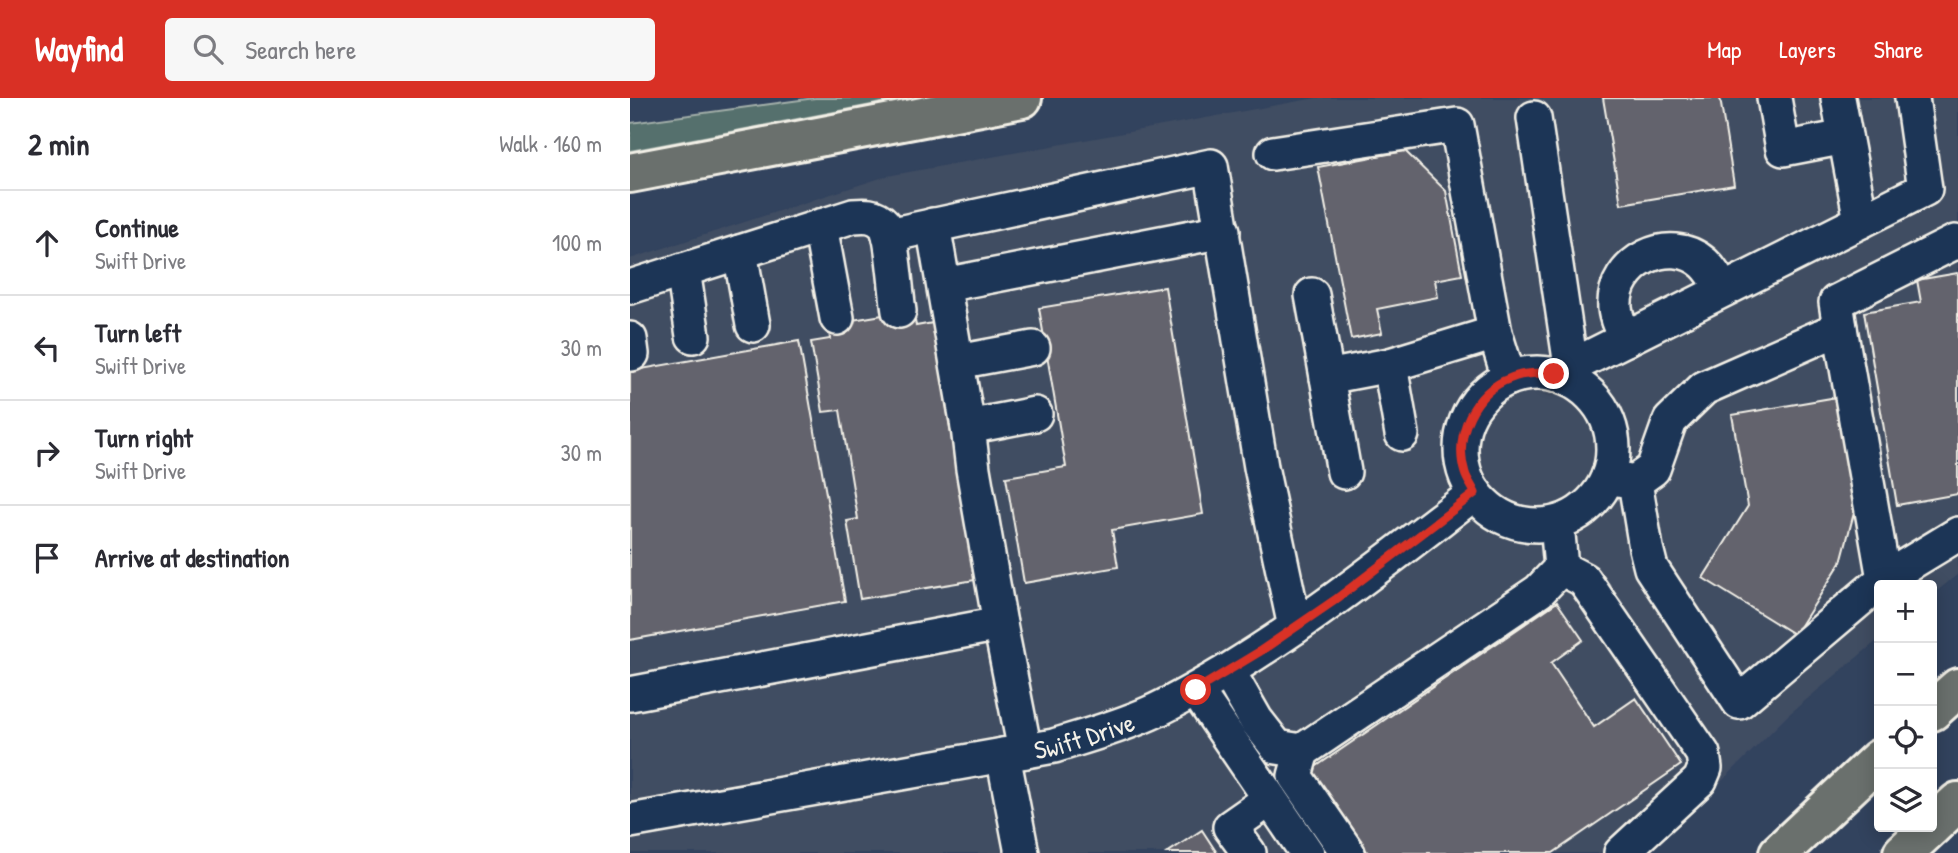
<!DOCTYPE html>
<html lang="en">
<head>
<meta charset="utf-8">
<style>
	body { margin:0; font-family:"Patrick Hand",sans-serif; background:#f7f7f7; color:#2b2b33 }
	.controls { position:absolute; right:21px; bottom:21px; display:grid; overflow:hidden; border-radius:7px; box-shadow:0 4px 18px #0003 }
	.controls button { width:63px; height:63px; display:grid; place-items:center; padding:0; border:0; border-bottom:2px solid #e1e1e2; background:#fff; color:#2b2b33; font:35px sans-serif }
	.stop { position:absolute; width:21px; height:21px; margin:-16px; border:5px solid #d93025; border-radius:50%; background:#fff }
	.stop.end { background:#d93025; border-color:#fff; box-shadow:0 2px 7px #0008 }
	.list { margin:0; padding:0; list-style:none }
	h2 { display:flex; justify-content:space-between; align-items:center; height:91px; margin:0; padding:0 28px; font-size:30px }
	h2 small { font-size:23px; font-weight:400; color:#7c7c81 }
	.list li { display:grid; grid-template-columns:46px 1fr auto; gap:21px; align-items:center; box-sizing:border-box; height:105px; padding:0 28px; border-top:2px solid #e1e1e2 }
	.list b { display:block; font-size:26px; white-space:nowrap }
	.list p { margin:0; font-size:23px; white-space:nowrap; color:#7c7c81 }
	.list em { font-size:23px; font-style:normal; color:#7c7c81 }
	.icon { flex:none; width:38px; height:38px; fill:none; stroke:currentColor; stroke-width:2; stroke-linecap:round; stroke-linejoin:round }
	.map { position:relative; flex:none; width:1328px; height:755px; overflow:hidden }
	header { display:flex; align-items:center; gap:42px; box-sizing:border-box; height:98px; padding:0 35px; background:#d93025; color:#fff }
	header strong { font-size:33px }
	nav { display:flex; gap:38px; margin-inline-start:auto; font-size:24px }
	.search { width:490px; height:63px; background:#f7f7f7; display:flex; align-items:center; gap:18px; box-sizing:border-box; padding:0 24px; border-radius:7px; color:#7c7c81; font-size:26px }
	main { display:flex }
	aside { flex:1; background:#fff }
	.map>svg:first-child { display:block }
	.built { fill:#414d62 }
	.green { fill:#55706d; stroke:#a4b0aa; stroke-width:2 }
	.building { fill:#63636d; stroke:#f4f1e8; stroke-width:2 }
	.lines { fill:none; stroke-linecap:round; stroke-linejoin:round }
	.minor-casing { stroke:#f4f1e8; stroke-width:38 }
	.highway-casing { stroke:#f4f1e8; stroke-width:44 }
	.minor { stroke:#1d3557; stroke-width:33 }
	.highway { stroke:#6a706d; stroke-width:38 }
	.route { stroke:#d93025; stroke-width:9 }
	.labels { text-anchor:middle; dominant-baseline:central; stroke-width:6; stroke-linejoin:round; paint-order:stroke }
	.street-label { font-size:26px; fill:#f4f1e8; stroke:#1d3557 }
</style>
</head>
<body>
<header>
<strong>Wayfind</strong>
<div class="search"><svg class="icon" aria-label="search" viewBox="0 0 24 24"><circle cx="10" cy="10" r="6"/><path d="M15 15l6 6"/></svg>Search here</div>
<nav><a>Map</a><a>Layers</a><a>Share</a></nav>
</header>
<main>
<aside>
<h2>2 min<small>Walk · 160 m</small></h2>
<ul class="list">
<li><svg class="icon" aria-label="ahead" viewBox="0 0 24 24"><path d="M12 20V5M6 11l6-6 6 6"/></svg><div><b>Continue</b><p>Swift Drive</p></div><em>100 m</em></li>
<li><svg class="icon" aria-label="left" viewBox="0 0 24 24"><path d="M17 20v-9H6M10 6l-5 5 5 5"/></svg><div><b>Turn left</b><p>Swift Drive</p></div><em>30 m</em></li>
<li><svg class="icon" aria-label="right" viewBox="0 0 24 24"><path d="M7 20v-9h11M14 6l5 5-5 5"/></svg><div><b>Turn right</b><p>Swift Drive</p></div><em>30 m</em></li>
<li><svg class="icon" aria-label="arrive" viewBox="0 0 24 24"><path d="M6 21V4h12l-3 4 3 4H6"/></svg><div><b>Arrive at destination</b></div></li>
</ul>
</aside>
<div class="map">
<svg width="1328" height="755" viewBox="0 0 1328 755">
	<rect width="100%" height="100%" fill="#32435e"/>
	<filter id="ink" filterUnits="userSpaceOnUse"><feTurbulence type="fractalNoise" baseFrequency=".0143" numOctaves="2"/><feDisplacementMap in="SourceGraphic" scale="14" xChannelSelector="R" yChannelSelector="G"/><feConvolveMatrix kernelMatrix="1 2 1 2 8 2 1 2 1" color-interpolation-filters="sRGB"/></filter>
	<g filter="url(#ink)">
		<path class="built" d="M686 0H1328V476L1302 497V487H1249V541L1158 617 1020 755H0V161L257 78Z"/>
		<path class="green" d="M185 0H278L0 53V25Z"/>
		<g class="building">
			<path d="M973 0H1090L1104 87 991 106Z"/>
			<path d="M775 53 816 93 832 177 805 182 808 199 747 211 752 235 721 241 688 69Z"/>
			<path d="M1328 175V396L1267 407 1234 214 1291 204 1287 182Z"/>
			<path d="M535 189 573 416 482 432 488 469 394 485 376 379 436 369 409 210Z"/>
			<path d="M283 212 286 228 303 225 345 482 230 501 217 423 228 421 210 312 193 314 181 244 200 241 198 226Z"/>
			<path d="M169 243 215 503 0 542V273Z"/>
			<path d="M1213 298 1230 392 1211 464 1165 537 1073 480 1118 408 1102 317Z"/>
			<path d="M927 504 953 542 921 565 964 629 1006 600 1051 667 923 755H738L681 672Z"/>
			<path d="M572 732 587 755H537Z"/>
		</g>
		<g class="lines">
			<g class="minor-casing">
				<g id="minor">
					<path d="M1144 0 1153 51 1215 39"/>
					<path d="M1208 0 1231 123"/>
					<path d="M904 20 941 268"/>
					<path d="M643 55 827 27 865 235 879 280"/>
					<path d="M303 127 338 329 343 371 370 526 395 653"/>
					<path d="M190 128 207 220"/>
					<path d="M259 137 581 68 631 369 665 529"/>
					<path d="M110 154 123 227"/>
					<path d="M53 172 63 238"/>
					<path d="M314 187 593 133"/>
					<path d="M0 189 223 118C234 117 245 116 254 126 263 136 266 196 269 213"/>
					<path d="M682 197 697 279"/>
					<path d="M1210 230 1206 204 1325 144 1328 145"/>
					<path d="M0 241 2 256"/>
					<path d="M996 241C991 231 986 221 985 210 982 164 1040 135 1074 165 1083 173 1087 182 1092 192"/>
					<path d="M327 264 403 250"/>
					<path d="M760 267 772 336"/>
					<circle cx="907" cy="351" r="76"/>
					<path d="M924 277 1295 91 1282 0"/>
					<path d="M338 329 405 316"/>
					<path d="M714 374 697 279 760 267 865 235"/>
					<path d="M978 379 1005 384 1023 371 1040 323 1074 290 1210 230 1254 481 1109 604 1021 470 1016 450 1005 384"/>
					<path d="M931 470 954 482 1073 656 1075 670 1070 682 991 755"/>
					<path d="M1254 481 1328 436"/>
					<path d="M598 573 626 622 647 649 672 653 909 493 931 470 927 425"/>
					<path d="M566 592 677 755"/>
					<path d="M0 596 370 526"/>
					<path d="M672 653 665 678 718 755"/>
					<path d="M373 657 392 755"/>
					<path id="s1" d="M0 723 424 648C456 638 489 629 520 615 547 603 573 587 599 572 686 519 765 456 845 395"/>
					<path d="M619 755 600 729 640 701"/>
				</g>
			</g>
			<g class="highway-casing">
				<g id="highway">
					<path d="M0 75 392 0"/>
					<path d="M1302 613 1328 590"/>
					<path d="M1302 728 1328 704"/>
					<path d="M1149 755 1249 661"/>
					<path d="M1273 755 1301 729"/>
				</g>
			</g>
			<use href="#minor" class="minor"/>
			<use href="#highway" class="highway"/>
		</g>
	</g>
	<g class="lines" filter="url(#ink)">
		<path class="route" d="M566 592 629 554 705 502 845 395C842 388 837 382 835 375 823 338 844 293 881 280 895 274 909 275 924 276"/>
	</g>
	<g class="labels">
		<g class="street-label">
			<text stroke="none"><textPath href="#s1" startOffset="462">Swift Drive</textPath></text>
		</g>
	</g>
</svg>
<div class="controls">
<button>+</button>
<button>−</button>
<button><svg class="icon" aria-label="locate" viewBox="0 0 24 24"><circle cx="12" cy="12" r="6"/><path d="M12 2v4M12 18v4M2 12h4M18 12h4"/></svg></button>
<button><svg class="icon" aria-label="layers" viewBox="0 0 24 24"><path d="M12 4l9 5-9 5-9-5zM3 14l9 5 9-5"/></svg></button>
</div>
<div class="stop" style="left:566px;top:592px"></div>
<div class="stop end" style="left:924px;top:276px"></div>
</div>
</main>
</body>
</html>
